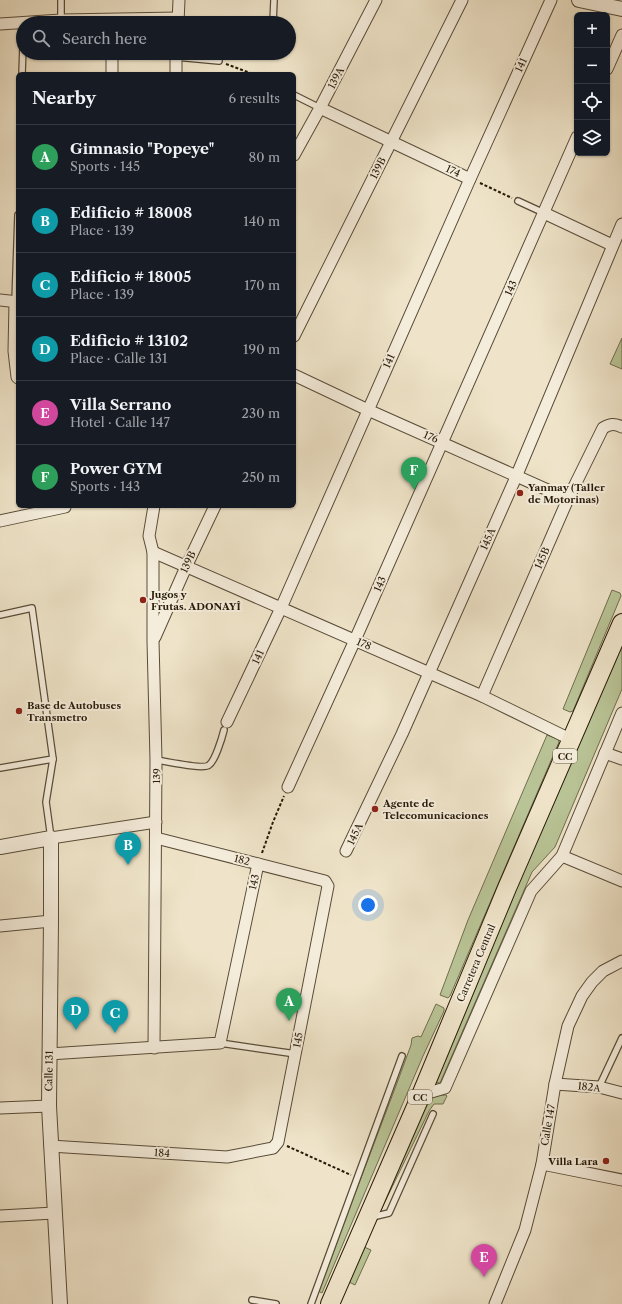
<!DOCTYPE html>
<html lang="en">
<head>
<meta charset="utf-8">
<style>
	body { margin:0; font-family:"Libre Caslon Text",serif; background:#242831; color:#f1f3f6 }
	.controls { position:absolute; right:12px; top:12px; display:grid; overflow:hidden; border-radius:6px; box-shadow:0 1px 3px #0004 }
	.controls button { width:36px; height:36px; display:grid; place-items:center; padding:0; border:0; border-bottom:1px solid #363941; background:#171b24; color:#f1f3f6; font:20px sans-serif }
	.you { position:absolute; left:368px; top:905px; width:14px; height:14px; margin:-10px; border:3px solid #fff; border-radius:50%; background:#1a73e8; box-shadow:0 0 0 6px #1a73e833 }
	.badge { display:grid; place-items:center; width:26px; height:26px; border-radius:50%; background:#c59692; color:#fff; font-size:13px; font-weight:700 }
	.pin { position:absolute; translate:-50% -33px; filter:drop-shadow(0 1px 2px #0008) }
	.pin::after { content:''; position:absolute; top:21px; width:14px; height:12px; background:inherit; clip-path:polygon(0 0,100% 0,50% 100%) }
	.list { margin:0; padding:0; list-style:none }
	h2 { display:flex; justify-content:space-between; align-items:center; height:52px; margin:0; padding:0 16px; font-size:17px }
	h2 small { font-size:13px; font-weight:400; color:#9ea1a6 }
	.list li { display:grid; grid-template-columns:26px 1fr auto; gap:12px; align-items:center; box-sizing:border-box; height:64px; padding:0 16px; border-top:1px solid #363941 }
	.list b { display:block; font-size:15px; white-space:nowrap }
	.list p { margin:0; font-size:13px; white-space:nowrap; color:#9ea1a6 }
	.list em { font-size:13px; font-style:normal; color:#9ea1a6 }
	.icon { flex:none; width:22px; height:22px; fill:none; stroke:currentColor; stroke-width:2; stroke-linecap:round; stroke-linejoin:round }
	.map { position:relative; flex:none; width:622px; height:1304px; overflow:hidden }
	.search { position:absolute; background:#171b24; box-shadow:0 1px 3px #0004; left:16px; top:16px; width:280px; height:44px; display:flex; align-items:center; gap:10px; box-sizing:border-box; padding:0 14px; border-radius:22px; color:#9ea1a6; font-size:15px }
	.panel { position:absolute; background:#171b24; box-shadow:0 1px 3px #0004; left:16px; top:72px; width:280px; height:436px; border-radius:6px }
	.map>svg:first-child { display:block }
	.green { fill:#b9c496; stroke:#706e4e }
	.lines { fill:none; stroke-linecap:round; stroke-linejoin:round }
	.service-casing { stroke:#584c38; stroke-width:8 }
	.minor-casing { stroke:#584c38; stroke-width:13 }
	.tertiary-casing { stroke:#584c38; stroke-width:16 }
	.primary-casing { stroke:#261907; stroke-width:20 }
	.path { stroke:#261907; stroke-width:2; stroke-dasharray:3 2; stroke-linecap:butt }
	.service { stroke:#f5eddc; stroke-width:5.5 }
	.minor { stroke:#f5eddc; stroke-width:11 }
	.tertiary { stroke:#f5eddc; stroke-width:14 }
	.primary { stroke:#efe4c9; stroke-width:18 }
	.poi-dot { fill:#8f2418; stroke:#f5eddc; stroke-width:1.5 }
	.labels { text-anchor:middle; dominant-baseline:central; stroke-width:4; stroke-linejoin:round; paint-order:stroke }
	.shield { fill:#f5eddc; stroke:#645947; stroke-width:1 }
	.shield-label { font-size:9px; font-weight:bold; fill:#261907 }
	.street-label { font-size:10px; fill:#261907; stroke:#f5eddc }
	.poi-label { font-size:10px; font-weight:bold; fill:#261907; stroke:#f5eddc; text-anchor:start }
</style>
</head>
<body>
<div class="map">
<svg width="622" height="1304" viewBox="0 0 622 1304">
	<rect width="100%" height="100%" fill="#efe4c9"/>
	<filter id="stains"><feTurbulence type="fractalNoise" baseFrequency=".005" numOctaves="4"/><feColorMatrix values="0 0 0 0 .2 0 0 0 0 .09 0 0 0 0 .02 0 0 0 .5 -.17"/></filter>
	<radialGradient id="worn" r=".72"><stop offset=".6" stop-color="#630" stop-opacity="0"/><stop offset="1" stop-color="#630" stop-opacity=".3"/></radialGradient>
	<g class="green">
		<path d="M622 338V369L610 364Z"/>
		<path d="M612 590 620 593 621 596 573 711 570 712 563 709Z"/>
		<path d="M622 645V689L555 847 532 872 440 1083 432 1082Z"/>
		<path d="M547 735 558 739 559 742 450 996 448 998 440 995 468 920Z"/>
		<path d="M436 1004 444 1008V1011L423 1056 322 1293 318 1291 397 1083 411 1045 412 1038 418 1036 421 1037Z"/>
		<path d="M432 1095H446L447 1096 443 1104H434L429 1111 381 1210H378L423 1101Z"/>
		<path d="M362 1246 371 1250 355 1285 347 1281Z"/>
	</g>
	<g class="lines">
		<g class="service-casing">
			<g id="service">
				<path d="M61 0V20"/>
				<path d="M273 23 274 0"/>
				<path d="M176 57 219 61"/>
				<path d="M22 74 23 46"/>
				<path d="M294 95 320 108"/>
				<path d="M518 201 544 213"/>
				<path d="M15 302 18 215"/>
				<path d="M0 615 32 608 53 759 46 802 51 838"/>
				<path d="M156 760C165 761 204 770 209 765 215 761 222 738 224 730"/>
				<path d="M0 768 53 759"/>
				<path d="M220 1043 296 1054"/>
				<path d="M599 1087 622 1038"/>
				<path d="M372 1217 389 1213 433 1114"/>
				<path d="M252 1300 276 1304"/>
				<path d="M311 1304 402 1056"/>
			</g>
		</g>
		<g class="minor-casing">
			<g id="minor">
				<path d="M178 23 179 0"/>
				<path d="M0 24 61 20 178 18"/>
				<path d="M607 69 622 35"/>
				<path d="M112 74V53"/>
				<path d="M176 74V53"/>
				<path d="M320 108 470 179"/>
				<path d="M294 155 320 108 376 0"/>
				<path d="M544 213 612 245"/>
				<path d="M0 300 18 302"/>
				<path d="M15 302 14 351 17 377 18 378"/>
				<path d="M294 336 462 0"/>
				<path d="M294 375 368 410 568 499"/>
				<path d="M0 521 65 507V506"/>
				<path d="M153 552 482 696 572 740"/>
				<path d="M155 637 186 567 215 506"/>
				<path d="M482 696 568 499 603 428C610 424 614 423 622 427"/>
				<path d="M227 722 281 608 470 179 551 0"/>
				<path d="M605 753 622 759"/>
				<path d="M288 787 355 640 577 137"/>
				<path d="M51 838 156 822"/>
				<path d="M346 851 402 734 516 477 622 224"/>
				<path d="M562 856 622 881"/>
				<path d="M0 926 51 921"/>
				<path d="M154 1048 156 760 153 641V552L149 536 154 506"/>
				<path d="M49 1054 220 1043 258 864"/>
				<path d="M555 1084 599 1087 622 1093"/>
				<path d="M421 1095 445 1088 531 891 562 856 622 713"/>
				<path d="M0 1108 49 1106"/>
				<path d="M50 1146 227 1157 273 1148 278 1142 328 886 325 881 156 838"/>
				<path d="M542 1164 622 1180"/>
				<path d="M0 1216 54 1213"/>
				<path d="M495 1304 525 1230 542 1164 555 1084 568 1026 582 996 592 982 603 971 622 961"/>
			</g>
		</g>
		<g class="tertiary-casing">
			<g id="tertiary">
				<path d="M579 0 622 9"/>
				<path d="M0 847 51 838V921L49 1106 60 1304"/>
			</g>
		</g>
		<g class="primary-casing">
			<path id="primary" d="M330 1304 421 1095 507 888 622 623"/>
		</g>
		<g class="path">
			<path d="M226 64 253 74"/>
			<path d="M480 183 512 198"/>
			<path d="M262 853 273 822 284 796"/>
			<path d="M287 1146 351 1175"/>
		</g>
		<use href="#service" class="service"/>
		<use href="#minor" class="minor"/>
		<use href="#tertiary" class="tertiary"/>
		<use href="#primary" class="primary"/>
	</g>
	<g class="poi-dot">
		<circle cx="520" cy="493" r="4"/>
		<circle cx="143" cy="600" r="4"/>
		<circle cx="19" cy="711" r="4"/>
		<circle cx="375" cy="809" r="4"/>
		<circle cx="606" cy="1161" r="4"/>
	</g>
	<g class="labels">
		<g class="shield">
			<rect x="553" y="749" width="24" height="14" rx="3"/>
			<rect x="408" y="1090" width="24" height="14" rx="3"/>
		</g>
		<g class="shield-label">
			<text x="565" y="756">CC</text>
			<text x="420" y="1097">CC</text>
		</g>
		<g class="street-label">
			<text transform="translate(521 65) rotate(-65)">141</text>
			<text transform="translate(336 78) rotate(-62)">139A</text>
			<text transform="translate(378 168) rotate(-63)">139B</text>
			<text transform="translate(453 171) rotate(25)">174</text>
			<text transform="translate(511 288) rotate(-66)">143</text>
			<text transform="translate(389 361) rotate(-66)">141</text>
			<text transform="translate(431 437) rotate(24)">176</text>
			<text transform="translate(488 539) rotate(-66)">145A</text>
			<text transform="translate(542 558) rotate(-66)">145B</text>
			<text transform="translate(188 562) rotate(-65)">139B</text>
			<text transform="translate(380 584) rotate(-66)">143</text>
			<text transform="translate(364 644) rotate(24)">178</text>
			<text transform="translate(258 657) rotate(-65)">141</text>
			<text transform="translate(156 776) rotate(-90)">139</text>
			<text transform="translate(355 834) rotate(-64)">145A</text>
			<text transform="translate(242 860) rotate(14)">182</text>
			<text transform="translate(254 882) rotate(-78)">143</text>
			<text transform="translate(476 963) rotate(-67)">Carretera Central</text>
			<text transform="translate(298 1040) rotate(-79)">145</text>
			<text transform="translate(49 1071) rotate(-89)">Calle 131</text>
			<text transform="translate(589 1087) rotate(6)">182А</text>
			<text transform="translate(548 1125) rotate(-80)">Calle 147</text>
			<text transform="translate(162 1153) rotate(4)">184</text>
		</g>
		<g class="poi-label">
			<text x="528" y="487">Yanmay (Taller<tspan x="528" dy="12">de Motorinas)</tspan></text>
			<text x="151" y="594">Jugos y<tspan x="151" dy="12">Frutas. ADONAYÎ</tspan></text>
			<text x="27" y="705">Base de Autobuses<tspan x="27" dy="12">Transmetro</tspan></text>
			<text x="383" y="803">Agente de<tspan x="383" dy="12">Telecomunicaciones</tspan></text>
			<text x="598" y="1161" text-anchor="end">Villa Lara</text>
		</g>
	</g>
	<rect width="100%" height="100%" filter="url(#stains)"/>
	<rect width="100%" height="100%" fill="url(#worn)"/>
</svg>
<div class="controls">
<button>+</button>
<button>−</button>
<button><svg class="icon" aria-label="locate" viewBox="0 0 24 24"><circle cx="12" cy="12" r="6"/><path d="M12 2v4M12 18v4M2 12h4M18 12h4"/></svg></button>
<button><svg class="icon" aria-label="layers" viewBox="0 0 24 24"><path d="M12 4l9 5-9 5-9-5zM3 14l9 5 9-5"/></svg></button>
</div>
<div class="you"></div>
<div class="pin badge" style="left:289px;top:1021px;background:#2e9e5b">A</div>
<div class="pin badge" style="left:128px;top:865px;background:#0f9aa8">B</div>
<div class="pin badge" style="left:115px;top:1033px;background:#0f9aa8">C</div>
<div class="pin badge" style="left:76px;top:1030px;background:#0f9aa8">D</div>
<div class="pin badge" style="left:484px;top:1277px;background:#d1479c">E</div>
<div class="pin badge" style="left:414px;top:490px;background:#2e9e5b">F</div>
<div class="search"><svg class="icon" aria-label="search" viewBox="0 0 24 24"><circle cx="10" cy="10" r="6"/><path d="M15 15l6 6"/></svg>Search here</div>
<section class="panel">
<h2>Nearby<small>6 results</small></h2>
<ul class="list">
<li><span class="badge" style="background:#2e9e5b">A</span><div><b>Gimnasio &quot;Popeye&quot;</b><p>Sports · 145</p></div><em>80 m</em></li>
<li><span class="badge" style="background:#0f9aa8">B</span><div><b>Edificio # 18008</b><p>Place · 139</p></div><em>140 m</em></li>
<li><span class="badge" style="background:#0f9aa8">C</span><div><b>Edificio # 18005</b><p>Place · 139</p></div><em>170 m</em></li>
<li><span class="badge" style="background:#0f9aa8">D</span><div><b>Edificio # 13102</b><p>Place · Calle 131</p></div><em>190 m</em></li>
<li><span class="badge" style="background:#d1479c">E</span><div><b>Villa Serrano</b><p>Hotel · Calle 147</p></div><em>230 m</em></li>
<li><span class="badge" style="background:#2e9e5b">F</span><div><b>Power GYM</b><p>Sports · 143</p></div><em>250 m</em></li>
</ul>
</section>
</div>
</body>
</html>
